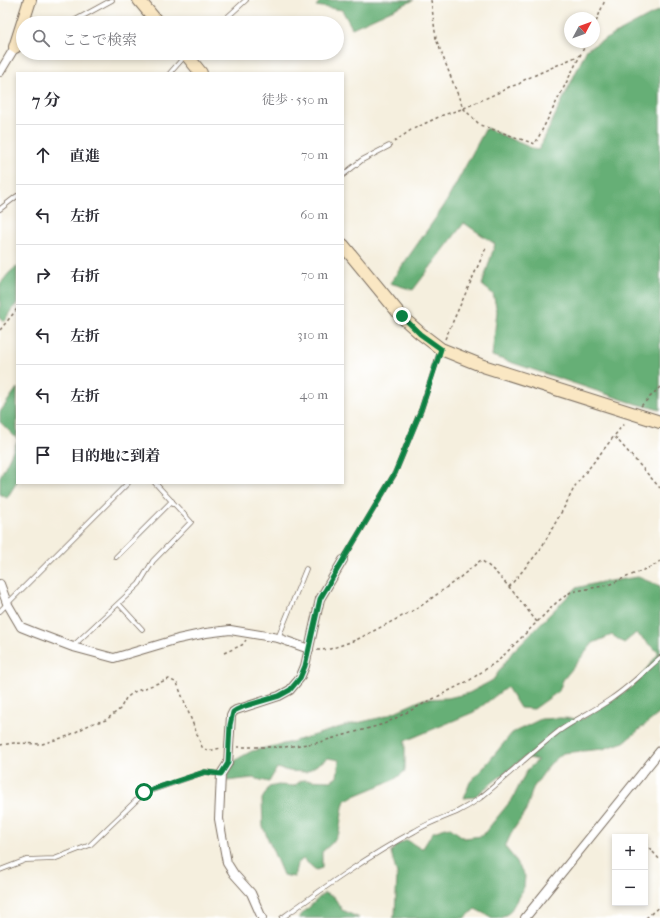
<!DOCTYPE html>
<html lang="ja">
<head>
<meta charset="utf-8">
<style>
	body { margin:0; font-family:"IM FELL French Canon","Noto Serif JP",serif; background:#f7f7f7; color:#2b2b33 }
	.controls { position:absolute; right:12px; bottom:12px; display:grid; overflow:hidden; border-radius:0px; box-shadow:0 2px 6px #0003 }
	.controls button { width:36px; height:36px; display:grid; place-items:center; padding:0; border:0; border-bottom:1px solid #e1e1e2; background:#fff; color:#2b2b33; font:20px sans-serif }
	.compass { position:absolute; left:564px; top:12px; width:36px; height:36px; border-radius:50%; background:#fff; box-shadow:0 2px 6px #0003; rotate:49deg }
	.stop { position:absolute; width:12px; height:12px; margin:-9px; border:3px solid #0b8043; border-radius:50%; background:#fff }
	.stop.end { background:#0b8043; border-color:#fff; box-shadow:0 1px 4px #0008 }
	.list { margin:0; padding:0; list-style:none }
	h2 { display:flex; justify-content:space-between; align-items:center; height:52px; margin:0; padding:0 16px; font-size:17px }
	h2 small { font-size:13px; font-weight:400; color:#7c7c81 }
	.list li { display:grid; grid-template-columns:26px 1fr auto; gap:12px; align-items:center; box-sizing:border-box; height:60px; padding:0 16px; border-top:1px solid #e1e1e2 }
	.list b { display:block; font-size:15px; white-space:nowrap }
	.list em { font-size:13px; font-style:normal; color:#7c7c81 }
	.icon { flex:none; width:22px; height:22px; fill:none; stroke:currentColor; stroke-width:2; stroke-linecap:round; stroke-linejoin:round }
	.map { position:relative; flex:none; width:660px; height:918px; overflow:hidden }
	.search { position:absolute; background:#fff; box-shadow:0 2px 6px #0003; left:16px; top:16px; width:328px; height:44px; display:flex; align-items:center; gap:10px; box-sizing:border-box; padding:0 14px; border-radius:22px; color:#7c7c81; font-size:15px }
	.panel { position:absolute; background:#fff; box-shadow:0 2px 6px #0003; left:16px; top:72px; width:328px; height:412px; border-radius:0px }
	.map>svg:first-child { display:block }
	.forest { fill:#66af76; stroke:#506c4a }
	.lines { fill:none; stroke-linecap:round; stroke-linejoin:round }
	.lane-casing { stroke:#7c6f61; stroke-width:5.5 }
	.street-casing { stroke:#7c6f61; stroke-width:10 }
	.secondary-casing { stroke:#7c6f61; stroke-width:14 }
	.path { stroke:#7c6f61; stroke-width:1.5; stroke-dasharray:3 3; stroke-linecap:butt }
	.lane { stroke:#fff; stroke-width:4 }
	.street { stroke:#fff; stroke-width:8 }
	.secondary { stroke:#fae7c3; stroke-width:12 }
	.route { stroke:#0b8043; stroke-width:5 }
</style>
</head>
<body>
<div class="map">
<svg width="660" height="918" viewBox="0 0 660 918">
	<rect width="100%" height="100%" fill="#fff"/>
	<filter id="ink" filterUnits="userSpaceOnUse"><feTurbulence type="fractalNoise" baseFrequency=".025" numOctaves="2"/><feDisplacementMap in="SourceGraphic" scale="8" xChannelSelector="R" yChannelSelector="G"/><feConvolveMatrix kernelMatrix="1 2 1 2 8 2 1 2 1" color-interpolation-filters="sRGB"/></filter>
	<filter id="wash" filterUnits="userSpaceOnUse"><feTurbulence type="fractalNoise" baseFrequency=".012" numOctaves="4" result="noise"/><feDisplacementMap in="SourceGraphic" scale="16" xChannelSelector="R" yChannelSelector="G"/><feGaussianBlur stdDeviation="0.9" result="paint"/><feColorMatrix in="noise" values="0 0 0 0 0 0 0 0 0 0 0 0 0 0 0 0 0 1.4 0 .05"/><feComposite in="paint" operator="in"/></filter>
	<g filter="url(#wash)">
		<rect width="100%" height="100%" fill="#f5efde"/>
		<g class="forest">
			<path d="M321 0H414L352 28 342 10 316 6Z"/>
			<path d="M660 10V410L630 402 492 356 497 311 493 294 482 285 495 244 464 223 413 290 390 283 444 206 486 128 536 150 539 149 587 49Z"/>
			<path d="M17 266V303L5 321 0 317V284L9 273Z"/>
			<path d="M17 388V439L0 422V412Z"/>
			<path d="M17 442V482L7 498 0 494V477Z"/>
			<path d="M638 577 660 586V713L624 742 603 749 563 753 550 764 533 788 526 811 512 832 505 847 514 858 525 876 524 887 510 912 501 918H493L475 909 465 918H392L395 915 397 875 391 852 397 845 407 840 418 847 423 848 433 832 449 827 464 838 482 836 513 798 527 770 538 760 525 757 474 797 464 798 470 782 485 766 512 733 541 719 560 718 583 719 632 687 659 653 636 633 624 643 612 635 593 643 563 680 559 691 534 709 520 708 507 687 474 712 405 741V771L395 779 345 800 343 807 339 833 332 843 322 852V868L316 870 303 859 297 864 294 877 283 875 263 827 262 799 269 787 278 785 294 786 302 780 331 781 337 777 339 760 328 758 306 772 289 771 277 768 269 782 253 778 227 781 228 767 239 758 252 751 288 743 344 726 383 717 424 699 448 698 469 693 493 680 513 651 576 588 597 583Z"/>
			<path d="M324 893 334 897 342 910 359 918H298Z"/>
		</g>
	</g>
	<g filter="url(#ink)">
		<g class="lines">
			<g class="lane-casing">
				<g id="lane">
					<path d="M70 23 112 0"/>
					<path d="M221 23 246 0"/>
					<path d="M170 73 185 56"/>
					<path d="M343 175 362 160 389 146"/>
					<path d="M0 209 17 196"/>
					<path d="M116 557 172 501"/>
					<path d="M343 560 395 473 421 410 440 351"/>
					<path d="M119 604 142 629"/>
					<path d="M0 611 128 483"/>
					<path d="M278 638 306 569"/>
					<path d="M73 646 139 584 153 561 191 522 155 483"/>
					<path d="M0 870 26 860 54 859 90 845 144 793 205 772 221 774"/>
					<path d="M282 918C325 887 368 856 415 831 428 823 443 818 457 812 465 808 473 803 480 798 507 776 532 752 559 731 576 719 594 711 611 699 629 687 644 672 660 658"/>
				</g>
			</g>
			<g class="street-casing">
				<g id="street">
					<path d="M0 72 15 47"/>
					<path d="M0 584 7 603 21 627 36 633 73 647 114 658 178 639 206 633 230 630 278 638 309 649"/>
					<path d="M262 918 251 893 234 874 227 863 219 819 221 774 228 763 231 716 233 712 236 710 279 696 290 690 300 678 305 666 320 599 343 560"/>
					<path d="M525 918 660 751"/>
				</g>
			</g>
			<g class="secondary-casing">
				<g id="secondary">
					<path d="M139 0 158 23"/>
					<path d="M15 47 30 0"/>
					<path d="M185 53 201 73"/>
					<path d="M343 245 402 317 420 333 441 349 483 366 660 422"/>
				</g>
			</g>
			<g class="path">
				<path d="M431 0 436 39 463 108 480 125 535 144 587 42"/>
				<path d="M594 27 605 0"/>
				<path d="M394 142 411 130 443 115 462 109 502 91 509 87 519 84 524 80 580 55"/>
				<path d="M0 330 17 309"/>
				<path d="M445 339 486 248"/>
				<path d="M641 406 660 387"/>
				<path d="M615 437 660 488"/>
				<path d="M509 587 540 550 566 504 575 486 626 421"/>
				<path d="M317 650H320L330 649 356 640 418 608 458 579 481 560C501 574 521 602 537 622"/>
				<path d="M224 653 242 645 246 640"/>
				<path d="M0 745 14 743 42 744 68 736 91 724 106 720 120 709 126 698 134 692 169 679 177 683 202 747 208 751 221 748"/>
				<path d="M237 747H285L316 743 384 724 470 680 499 660 557 602 571 592 608 585 655 565 660 561"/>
				<path d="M645 843 660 860"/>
				<path d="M646 918 660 906"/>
			</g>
			<use href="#lane" class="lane"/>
			<use href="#street" class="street"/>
			<use href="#secondary" class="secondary"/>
		</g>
	</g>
	<g class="lines" filter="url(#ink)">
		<path class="route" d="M144 792 205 772 221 774 228 763 230 725 233 712 236 710 245 706 279 696 290 690 300 678 305 666 320 599 343 560 395 473 421 410 441 349 420 334 402 316"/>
	</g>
</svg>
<div class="controls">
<button>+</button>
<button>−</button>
</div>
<svg class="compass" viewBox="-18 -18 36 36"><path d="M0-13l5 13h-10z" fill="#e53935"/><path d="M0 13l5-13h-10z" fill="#7c7c81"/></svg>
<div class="stop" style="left:144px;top:792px"></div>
<div class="stop end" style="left:402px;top:316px"></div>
<div class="search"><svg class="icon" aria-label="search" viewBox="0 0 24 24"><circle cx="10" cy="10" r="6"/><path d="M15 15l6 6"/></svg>ここで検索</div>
<section class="panel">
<h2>7 分<small>徒歩 · 550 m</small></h2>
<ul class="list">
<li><svg class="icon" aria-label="ahead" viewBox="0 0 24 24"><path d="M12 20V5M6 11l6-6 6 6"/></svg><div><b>直進</b></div><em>70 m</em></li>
<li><svg class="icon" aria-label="left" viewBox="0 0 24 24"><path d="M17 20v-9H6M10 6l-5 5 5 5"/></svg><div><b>左折</b></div><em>60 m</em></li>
<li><svg class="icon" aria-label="right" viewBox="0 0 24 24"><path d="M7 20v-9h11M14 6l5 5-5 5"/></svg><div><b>右折</b></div><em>70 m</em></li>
<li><svg class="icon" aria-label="left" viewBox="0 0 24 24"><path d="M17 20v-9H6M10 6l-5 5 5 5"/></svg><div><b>左折</b></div><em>310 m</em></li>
<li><svg class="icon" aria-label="left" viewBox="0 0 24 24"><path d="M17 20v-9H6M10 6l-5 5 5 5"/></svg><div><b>左折</b></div><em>40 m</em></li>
<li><svg class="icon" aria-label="arrive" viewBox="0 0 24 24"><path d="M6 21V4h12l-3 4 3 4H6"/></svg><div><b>目的地に到着</b></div></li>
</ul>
</section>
</div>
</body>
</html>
